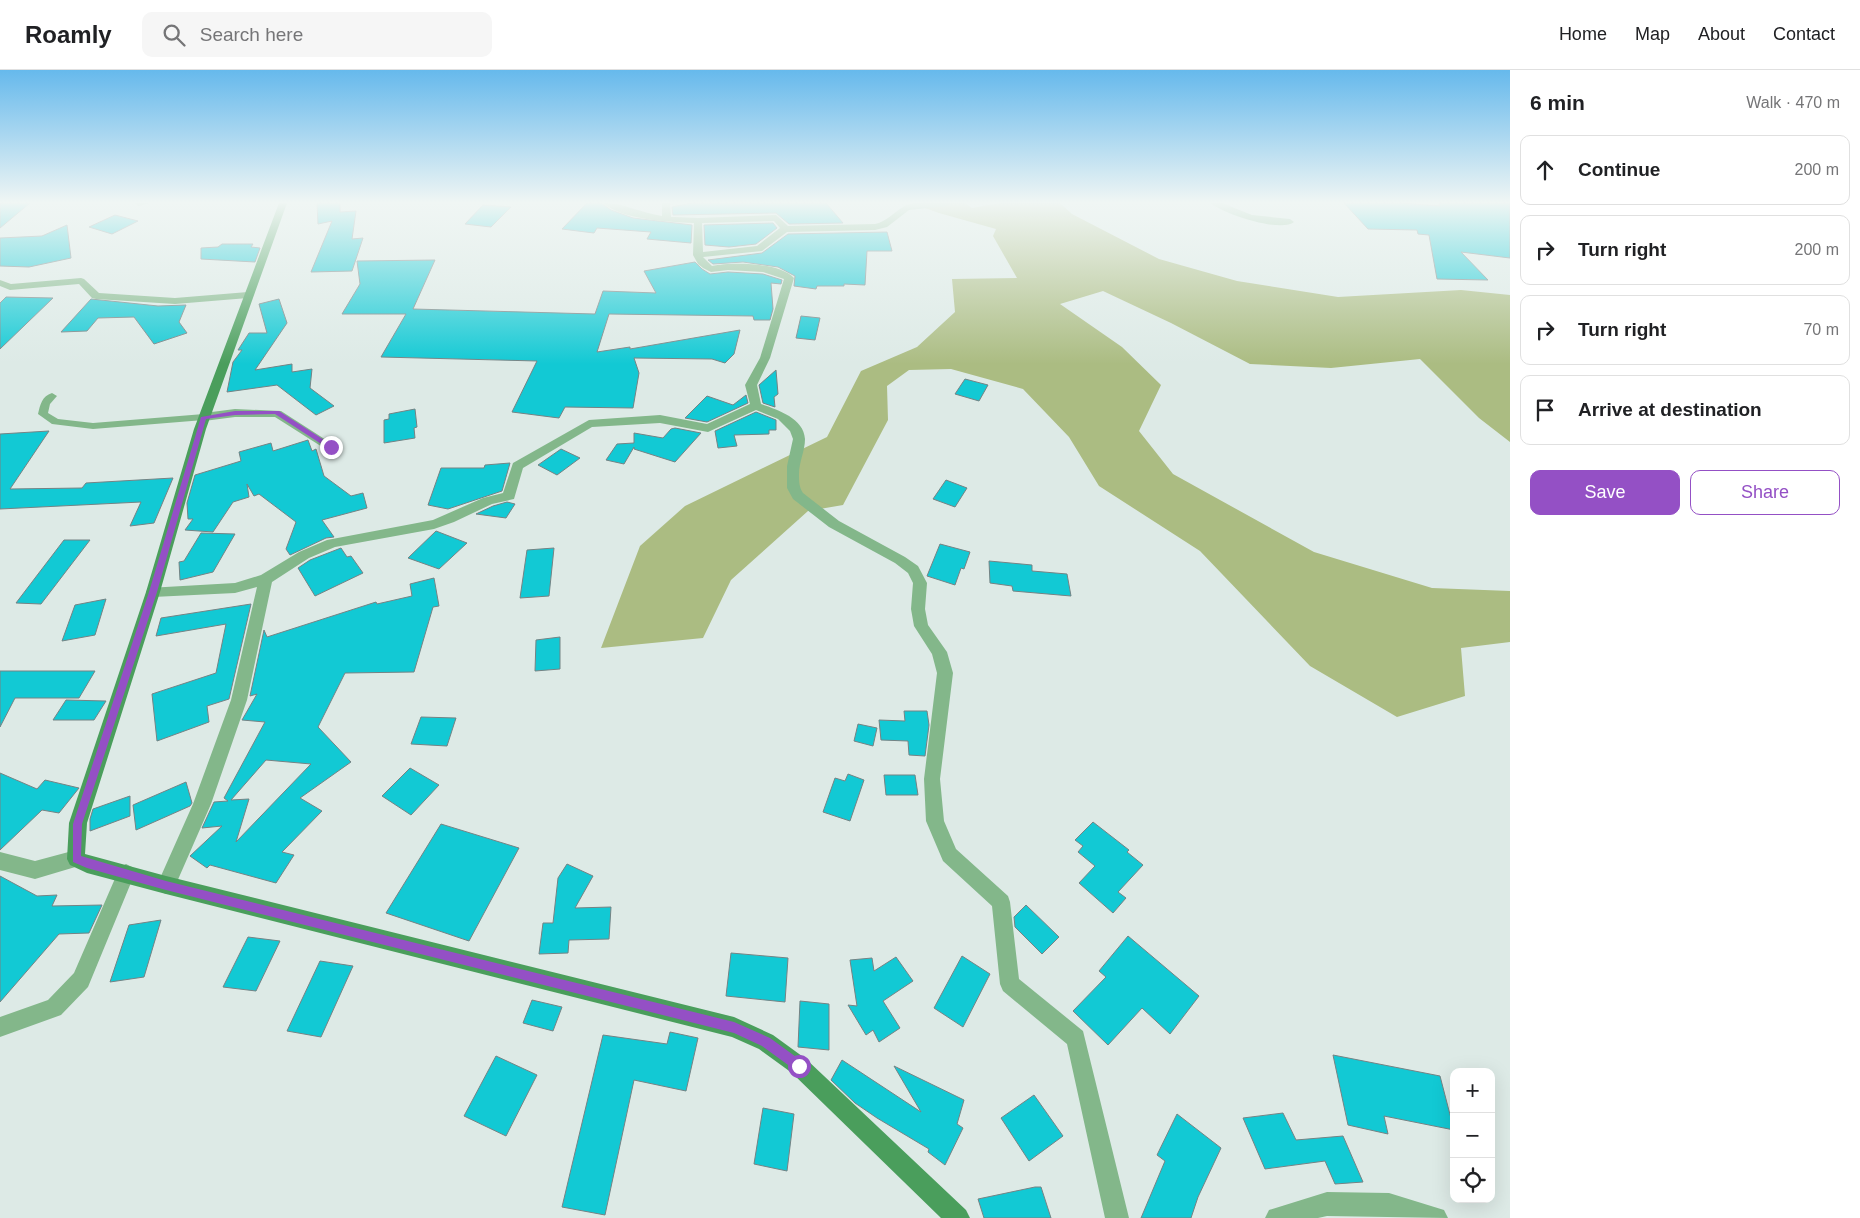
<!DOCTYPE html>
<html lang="en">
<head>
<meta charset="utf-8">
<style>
	body { margin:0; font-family:Arial,sans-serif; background:#f6f6f6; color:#202124 }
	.controls { position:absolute; right:15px; bottom:15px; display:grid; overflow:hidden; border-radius:10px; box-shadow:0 5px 20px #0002 }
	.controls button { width:45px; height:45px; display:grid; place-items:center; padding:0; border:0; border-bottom:1px solid #e0e0e0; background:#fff; color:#202124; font:25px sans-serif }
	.stop { position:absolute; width:15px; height:15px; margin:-11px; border:4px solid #9450c5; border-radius:50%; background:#fff }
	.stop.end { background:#9450c5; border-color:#fff; box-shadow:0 1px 5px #0008 }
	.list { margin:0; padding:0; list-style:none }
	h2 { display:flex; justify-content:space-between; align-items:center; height:65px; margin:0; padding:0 20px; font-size:21px }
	h2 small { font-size:16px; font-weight:400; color:#757577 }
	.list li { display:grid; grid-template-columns:32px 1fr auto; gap:15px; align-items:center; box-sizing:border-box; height:70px; margin:0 10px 10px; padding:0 10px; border:1px solid #e0e0e0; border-radius:10px }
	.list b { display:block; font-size:19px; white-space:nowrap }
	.list em { font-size:16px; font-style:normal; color:#757577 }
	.actions { display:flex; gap:10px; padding:15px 20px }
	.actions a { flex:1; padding:11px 0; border:1px solid #9450c5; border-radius:10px; text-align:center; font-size:18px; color:#9450c5 }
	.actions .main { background:#9450c5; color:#fff }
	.icon { flex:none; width:28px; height:28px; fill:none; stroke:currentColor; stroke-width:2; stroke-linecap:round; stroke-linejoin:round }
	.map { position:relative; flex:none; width:1510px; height:1148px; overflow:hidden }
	header { display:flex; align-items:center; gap:30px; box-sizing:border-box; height:70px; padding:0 25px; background:#fff; border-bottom:1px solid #e0e0e0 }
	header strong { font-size:24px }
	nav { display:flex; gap:28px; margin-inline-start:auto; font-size:18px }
	.search { width:350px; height:45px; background:#f6f6f6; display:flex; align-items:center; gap:12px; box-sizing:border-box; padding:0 18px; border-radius:10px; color:#757577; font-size:19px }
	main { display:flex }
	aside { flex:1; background:#fff }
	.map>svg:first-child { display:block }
	.green { fill:#abbc82 }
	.building { fill:#12c9d4; stroke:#758384; fill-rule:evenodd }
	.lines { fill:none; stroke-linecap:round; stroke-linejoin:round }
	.lane { fill:#83b78a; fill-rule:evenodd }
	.street { fill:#83b78a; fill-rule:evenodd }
	.secondary { fill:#4a9e5c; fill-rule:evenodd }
	.route { fill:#9450c5 }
</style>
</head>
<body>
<header>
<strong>Roamly</strong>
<div class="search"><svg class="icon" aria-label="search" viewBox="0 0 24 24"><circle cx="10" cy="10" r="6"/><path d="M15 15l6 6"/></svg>Search here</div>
<nav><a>Home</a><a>Map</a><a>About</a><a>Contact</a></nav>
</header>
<main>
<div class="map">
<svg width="1510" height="1148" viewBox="0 0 1510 1148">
	<rect width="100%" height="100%" fill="#ddeae6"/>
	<path class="green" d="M911 133H965L972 138 1000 133H1060L1072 144 1159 189 1237 211 1338 227 1461 220 1510 225V372L1479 348 1420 289 1331 298 1250 294 1171 253 1103 221 1060 234 1122 277 1161 315 1139 361 1173 404 1314 482 1432 518 1510 521V572L1461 578 1465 626 1397 647 1310 596 1200 481 1099 416 1069 367 1023 319 951 299 909 300 887 316 888 350 843 435 808 441 731 510 703 568 601 578 640 476 685 436 827 367 861 301 917 277 955 242 952 209 1017 208 993 166 996 159 939 143Z"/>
	<g class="building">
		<path d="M0 133H30L0 158Z"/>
		<path d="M317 133H340V142L356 141 352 169 363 168 352 201 311 202 332 151 318 154Z"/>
		<path d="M587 133H601L611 140 633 148 692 155 691 173 647 169 651 162 597 158 594 163 562 159Z"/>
		<path d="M692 133H826L843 153 789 154 776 143 673 145 672 137Z"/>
		<path d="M1344 133H1401L1440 136 1439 133H1510V188L1461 182 1488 210 1437 209 1429 165 1418 164 1417 160 1368 159Z"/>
		<path d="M483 135 511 137 491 157 465 154Z"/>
		<path d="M115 145 138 151 112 164 89 157Z"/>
		<path d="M773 153 777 158 756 174 729 177 705 175 704 155Z"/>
		<path d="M67 155 71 188 29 197 0 196V168L42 166Z"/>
		<path d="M887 162 892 181H867L865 215 844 214V216H817L816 219 794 216 795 206 778 197 743 192 713 194 708 190 762 183 788 164Z"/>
		<path d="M222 174H253L251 177 260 178 255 192 201 189V178L218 177Z"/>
		<path d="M435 190 413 239 595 244 603 221 656 223 644 201 695 192 702 199 710 204 728 202 763 204 782 210 781 214 771 213 773 239 770 250H754L753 246 609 244 597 282 630 277V279L740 260 734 284 725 293 712 289 634 288 639 303 633 338 565 337 559 348 512 342 537 291 381 287 406 244H342L360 214 357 191Z"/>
		<path d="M6 227 53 228 0 279V233Z"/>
		<path d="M91 229 158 236 186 235 179 252 187 263 154 274 134 247 98 248 87 261 61 262Z"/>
		<path d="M279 229 287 253 255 300 292 294V302L312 299 310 318 334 336 316 345 277 315 227 322 233 292 242 280H238L249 263H267L259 234Z"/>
		<path d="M801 246 820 248 815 270 796 268Z"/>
		<path d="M776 300 778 324 774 327 775 337 763 333 759 315Z"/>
		<path d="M965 309 988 315 979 331 955 324Z"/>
		<path d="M746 325 748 333 707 352 685 348 707 326 733 335Z"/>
		<path d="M415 339 417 357 414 358 415 368 384 373V350L389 349V344Z"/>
		<path d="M756 342 776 350V360H769V364L734 365 737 376 718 378 715 361Z"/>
		<path d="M675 358 701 363 675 392 634 379V377L624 394 606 390 617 374 634 373V363L663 368 671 359Z"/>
		<path d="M49 361 10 419 82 418 86 413 173 408 154 453 130 456 141 432 0 439V364Z"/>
		<path d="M308 370 312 381 316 379 324 406 351 426 363 423 367 438 322 450 334 467 326 468 290 485 286 479 296 452 259 424 254 426 247 414 249 427 233 432 213 462 185 460 193 449H188L187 433 195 405 241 391 239 382 271 373 273 381Z"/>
		<path d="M561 379 580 388 557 405 538 395Z"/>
		<path d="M510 393 502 421 448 439 428 435 441 398H484L485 395Z"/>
		<path d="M946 410 967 418 955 437 933 429Z"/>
		<path d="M507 432 515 434 506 448 476 444 493 436Z"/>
		<path d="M436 461 467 473 439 499 408 488Z"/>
		<path d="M201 463 235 464 213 502 180 510 179 492 184 491Z"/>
		<path d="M64 470H90L41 534 16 533Z"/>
		<path d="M940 474 970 482 964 499 961 498 955 515 927 506Z"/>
		<path d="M341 478 347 487 351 486 363 503 315 526 298 498 310 490Z"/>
		<path d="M554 478 549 526 520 528 527 480Z"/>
		<path d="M989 491 1032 495V501L1067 504 1071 526 1013 521 1012 516 990 513Z"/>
		<path d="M434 508 439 536 433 537 414 602 345 603 318 657 351 692 300 728 322 741 282 782 294 785 276 813 210 795 207 798 190 786 222 756 202 758 214 732 228 731 224 728 265 652 242 650 257 624 250 626 264 560 267 567 376 532 377 534 412 526 410 514ZM266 690 311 694 236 772 249 729 231 730Z"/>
		<path d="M106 529 95 565 62 571 75 535Z"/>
		<path d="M251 534 229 629 207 636 209 652 157 671 152 624 216 603 226 554 156 566 161 548Z"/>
		<path d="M560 567V599L535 601 536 570Z"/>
		<path d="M0 601H95L79 628H15L0 657Z"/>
		<path d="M66 630 106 631 94 650H53Z"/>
		<path d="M904 641H927L929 655 925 686 909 685 908 671 881 670 879 650 905 651Z"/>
		<path d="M421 647 456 648 447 676 411 674Z"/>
		<path d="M858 654 877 658 873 676 854 671Z"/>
		<path d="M410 698 439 715 411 745 382 726Z"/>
		<path d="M0 703 37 719 45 710 79 718 59 743 42 740 0 780Z"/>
		<path d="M848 704 864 710 850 751 823 742 835 708 845 711Z"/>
		<path d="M884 705H915L918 725H886Z"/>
		<path d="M186 712 192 733 190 736 136 760 133 735Z"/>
		<path d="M130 726V746L90 761V749L93 739Z"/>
		<path d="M1093 752 1129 780 1127 782 1143 795 1118 822 1126 828 1113 843 1079 813 1095 796 1078 782 1083 776 1075 770Z"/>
		<path d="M441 754 519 778 469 871 386 843Z"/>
		<path d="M567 794 593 806 575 838 611 837 609 869 569 870 568 883 539 884 543 853H553L558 808Z"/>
		<path d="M0 806 37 826 57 825 52 836 102 835 89 863 59 864 0 932Z"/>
		<path d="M1026 835 1059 867 1042 884 1015 857 1014 847Z"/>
		<path d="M161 850 144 907 110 912 129 855Z"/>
		<path d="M1128 866 1199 926 1170 964 1142 938 1108 975 1073 941 1106 907 1099 901Z"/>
		<path d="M248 867 280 871 256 921 223 917Z"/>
		<path d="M731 883 788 888 785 932 726 926Z"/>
		<path d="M962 886 990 904 963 957 934 938Z"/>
		<path d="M896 887 913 911 883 931 900 958 879 972 873 960 866 965 848 935 857 936 850 890 872 888 874 901Z"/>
		<path d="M320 891 353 896 321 967 287 961Z"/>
		<path d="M532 930 562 937 553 961 523 953Z"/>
		<path d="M800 931 829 934V980L798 977Z"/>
		<path d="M670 962 698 968 686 1021 634 1010 605 1145 562 1137 603 965 667 974Z"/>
		<path d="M1333 985 1440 1006 1454 1060 1384 1046 1388 1064 1348 1055Z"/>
		<path d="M496 986 537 1005 506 1066 464 1046Z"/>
		<path d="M842 990 921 1042 894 996 964 1030 957 1054 963 1058 945 1095 928 1082 929 1079 877 1048 855 1033 831 1010Z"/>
		<path d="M1034 1025 1063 1066 1029 1091 1001 1048Z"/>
		<path d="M763 1038 794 1044 787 1101 754 1094Z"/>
		<path d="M1283 1043 1296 1070 1343 1066 1363 1112 1335 1114 1325 1091 1265 1099 1243 1048Z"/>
		<path d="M1177 1044 1221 1078 1198 1127 1191 1148H1141L1165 1091 1157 1085Z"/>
		<path d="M1035 1117H1041L1051 1148H984L978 1129Z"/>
	</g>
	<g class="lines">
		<g class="lane">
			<path d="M135 133H150L138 136Z"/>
			<path d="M52 323 57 326 50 334 48 343 58 349 93 353 204 344 209 347 204 350 93 359 52 354 38 344C40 335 42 326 52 323Z"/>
		</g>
		<g class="street">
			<path d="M603 133C623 133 642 143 662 146V133H670L671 147H674L698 148 776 145 788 156 875 154C886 152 893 143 903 137 915 130 937 133 951 133L947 136 909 140 887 157 875 160 787 162 762 181 703 187 712 196C732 192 779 192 794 208L770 288 757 315 761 334C777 340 804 348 805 369 805 381 799 392 799 404 799 411 799 417 803 423L839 451 905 487 918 496 927 513 925 539 928 555 947 582 953 603 940 709 944 751 956 779 1008 826 1010 832 1019 909 1083 961 1129 1148H1105L1067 974 1003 921 1000 914 992 836 943 791 926 751 924 709 937 603 932 584 914 556 911 539 913 513 908 503 895 493 829 457 793 429 787 418V396L793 369 790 361 778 349 756 340 708 362 660 353 592 357 523 398 514 429 492 434 454 452 434 459 335 477 309 488 272 512 247 630 211 734 173 821 166 824 159 821 157 815 193 734 231 630 257 517 235 523 153 527 148 526 146 522 148 518 235 513 261 505 299 482 327 470 433 450 483 428 503 423 513 393 589 350 660 345 707 354 750 334 745 315 760 288 784 209 763 202 728 200 711 202 703 198 698 194 693 185 694 153C668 152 623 150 603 133ZM774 151 780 158 757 176 703 182 702 153Z"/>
			<path d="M1211 133H1222L1252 145 1290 149 1294 152C1281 163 1223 144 1211 133Z"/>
			<path d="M81 208 84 209 99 223 175 228 248 222 253 225 248 228 175 234 96 229 92 228 79 214 10 220 0 216V210L11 214Z"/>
			<path d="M235 339 281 341 337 377 331 381 327 380 275 347H235L204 351 198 347 204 343Z"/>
			<path d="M76 780 82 783 85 789 82 795 35 809 0 800V782L35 791Z"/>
			<path d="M126 794 132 797 135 803 88 917 61 945 0 967V947L48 930 74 903 120 797Z"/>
			<path d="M1327 1122 1389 1123 1444 1140 1448 1148 1327 1146 1318 1148H1265L1269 1140Z"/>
		</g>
		<path class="secondary" d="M279 133H287L206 359 160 522 87 753 85 784 166 806 734 947 773 965 806 989 966 1140 970 1148H941L792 1003 759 979 732 967 166 824 87 803 70 795 67 789 69 753 146 522 194 359Z"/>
	</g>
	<linearGradient id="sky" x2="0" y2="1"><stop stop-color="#66b9ec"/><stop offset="0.45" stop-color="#f0f6f4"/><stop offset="1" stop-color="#f0f6f4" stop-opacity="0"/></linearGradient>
	<rect width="1510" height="294" fill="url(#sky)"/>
	<path class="route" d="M235 341H279L335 377 329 379 275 344 235 345 206 349 157 522 82 754 81 786 166 811 734 952 770 968 803 992 804 996 803 1000 799 1002 795 1000 762 976 734 963 166 820 87 798 73 792V754L149 522 201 347Z"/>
</svg>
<div class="controls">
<button>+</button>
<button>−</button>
<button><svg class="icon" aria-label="locate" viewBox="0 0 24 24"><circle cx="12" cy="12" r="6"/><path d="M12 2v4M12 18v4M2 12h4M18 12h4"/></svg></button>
</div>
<div class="stop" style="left:799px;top:996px"></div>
<div class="stop end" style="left:331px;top:377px"></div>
</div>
<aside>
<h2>6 min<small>Walk · 470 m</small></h2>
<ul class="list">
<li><svg class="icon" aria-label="ahead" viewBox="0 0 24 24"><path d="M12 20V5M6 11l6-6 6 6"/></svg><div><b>Continue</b></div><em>200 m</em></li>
<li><svg class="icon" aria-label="right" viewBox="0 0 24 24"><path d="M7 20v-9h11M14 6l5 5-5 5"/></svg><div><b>Turn right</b></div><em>200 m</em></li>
<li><svg class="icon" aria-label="right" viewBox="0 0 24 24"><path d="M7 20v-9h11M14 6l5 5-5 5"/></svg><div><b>Turn right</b></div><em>70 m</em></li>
<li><svg class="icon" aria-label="arrive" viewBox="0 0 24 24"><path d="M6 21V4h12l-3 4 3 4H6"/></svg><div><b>Arrive at destination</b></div></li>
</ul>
<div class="actions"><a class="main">Save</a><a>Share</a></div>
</aside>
</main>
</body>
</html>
